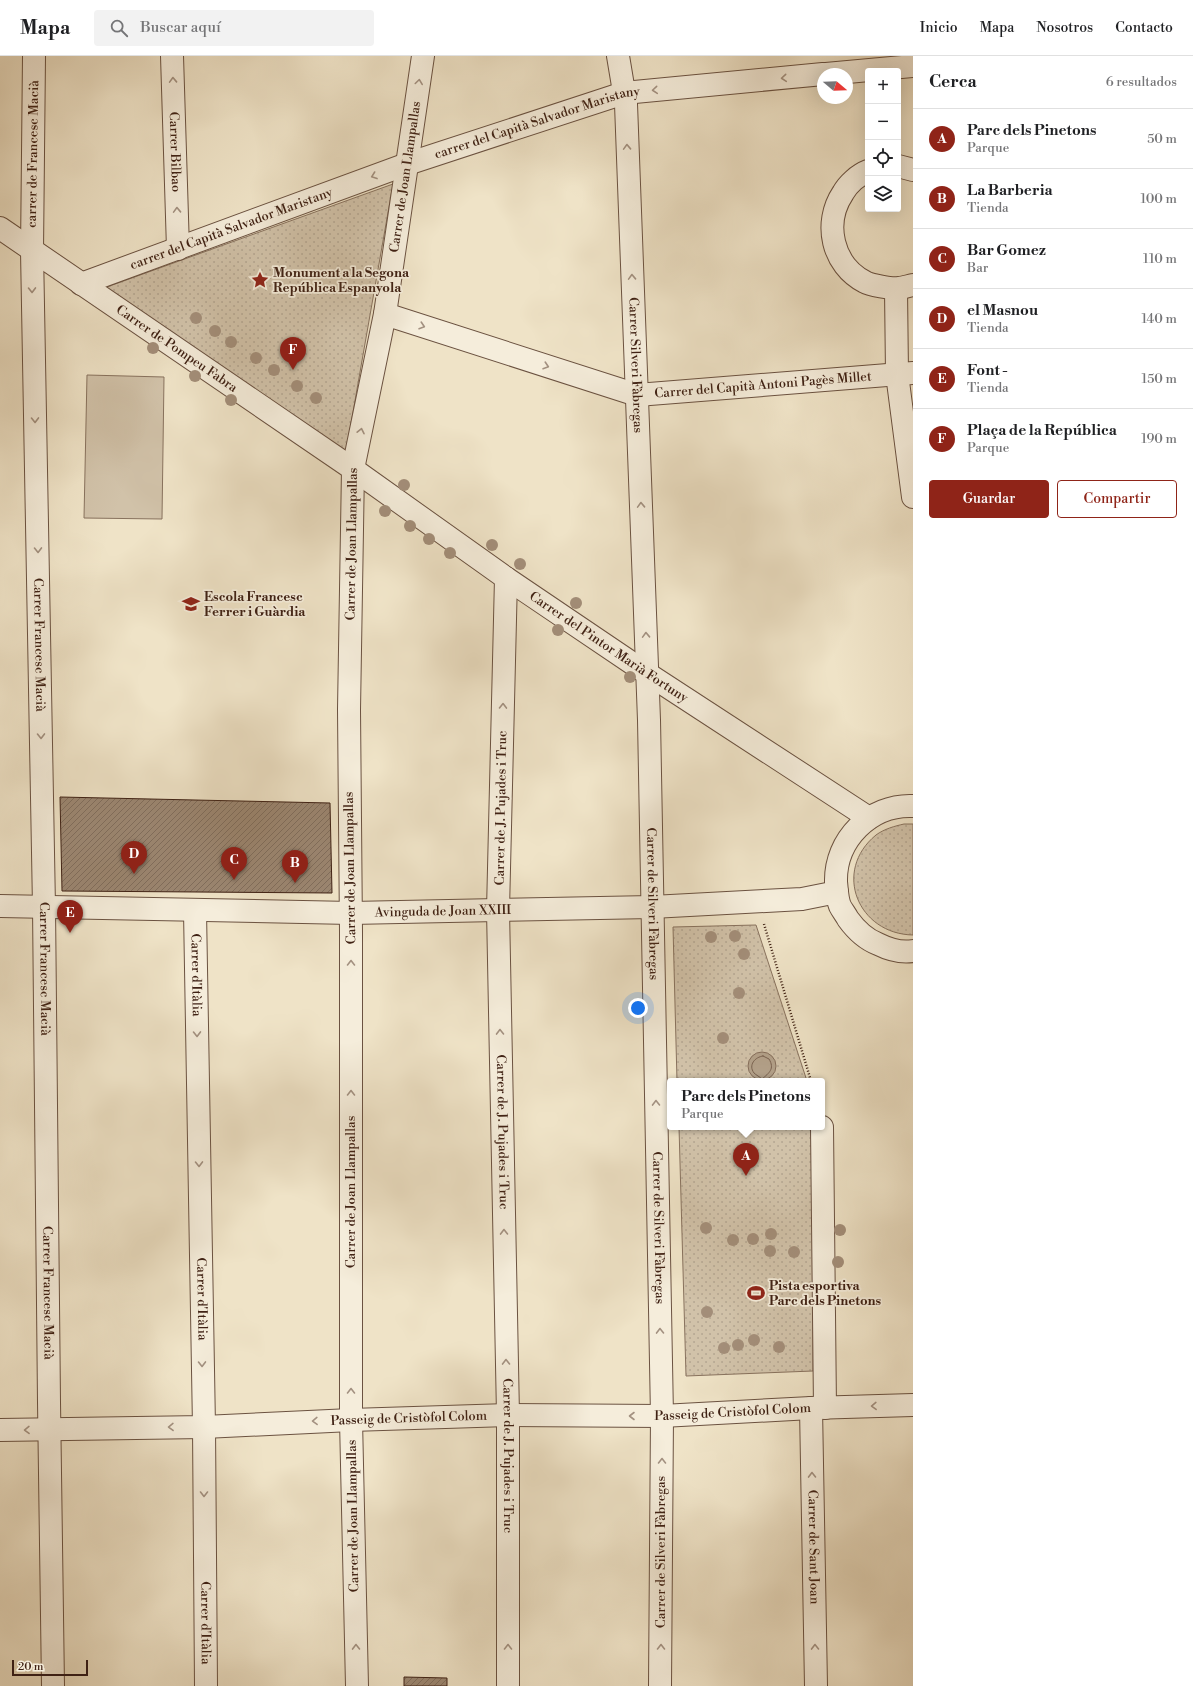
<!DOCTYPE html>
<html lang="es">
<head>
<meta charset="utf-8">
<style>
	body { margin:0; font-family:"Libre Bodoni",serif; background:#f2f2f2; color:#202124 }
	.controls { position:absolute; right:12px; top:12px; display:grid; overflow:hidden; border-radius:4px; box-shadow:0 4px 16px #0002 }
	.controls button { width:36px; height:36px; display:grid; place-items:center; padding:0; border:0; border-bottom:1px solid #e0e0e0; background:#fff; color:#202124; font:20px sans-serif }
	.compass { position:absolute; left:817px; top:12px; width:36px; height:36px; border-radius:50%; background:#fff; box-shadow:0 4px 16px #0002; rotate:109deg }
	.scale { position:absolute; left:12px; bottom:10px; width:76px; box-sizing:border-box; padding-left:4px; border:2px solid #3f2114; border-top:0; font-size:11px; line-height:14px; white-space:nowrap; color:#3f2114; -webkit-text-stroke:3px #f5eddb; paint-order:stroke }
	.you { position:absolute; left:638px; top:952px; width:14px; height:14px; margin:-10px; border:3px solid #fff; border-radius:50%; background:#1a73e8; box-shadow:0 0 0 6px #1a73e833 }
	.badge { display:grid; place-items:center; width:26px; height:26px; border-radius:50%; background:#8f2418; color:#fff; font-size:13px; font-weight:700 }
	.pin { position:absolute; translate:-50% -33px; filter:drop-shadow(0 1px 2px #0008) }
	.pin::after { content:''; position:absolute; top:21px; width:14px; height:12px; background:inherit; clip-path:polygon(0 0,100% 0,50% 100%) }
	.popup { position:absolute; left:667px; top:1022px; width:158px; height:52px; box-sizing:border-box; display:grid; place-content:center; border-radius:4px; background:#fff; filter:drop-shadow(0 1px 3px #0005); font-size:13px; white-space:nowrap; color:#757577 }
	.popup b { font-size:15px; color:#202124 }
	.popup::after { content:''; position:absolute; left:50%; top:100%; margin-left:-8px; border:8px solid transparent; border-top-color:#fff }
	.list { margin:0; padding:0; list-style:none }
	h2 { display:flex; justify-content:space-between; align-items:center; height:52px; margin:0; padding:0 16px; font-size:17px }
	h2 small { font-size:13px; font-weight:400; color:#757577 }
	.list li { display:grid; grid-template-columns:26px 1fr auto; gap:12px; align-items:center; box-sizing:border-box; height:60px; padding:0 16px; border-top:1px solid #e0e0e0 }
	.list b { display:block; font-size:15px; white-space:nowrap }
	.list p { margin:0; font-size:13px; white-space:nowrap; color:#757577 }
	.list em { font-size:13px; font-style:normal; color:#757577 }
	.actions { display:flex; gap:8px; padding:12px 16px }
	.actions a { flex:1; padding:9px 0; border:1px solid #8f2418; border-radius:4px; text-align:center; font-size:14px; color:#8f2418 }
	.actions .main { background:#8f2418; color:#fff }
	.icon { flex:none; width:22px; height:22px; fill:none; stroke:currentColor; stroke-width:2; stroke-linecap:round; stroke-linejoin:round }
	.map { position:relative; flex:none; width:913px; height:1630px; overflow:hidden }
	header { display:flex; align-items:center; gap:24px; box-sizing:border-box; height:56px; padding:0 20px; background:#fff; border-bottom:1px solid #e0e0e0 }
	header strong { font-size:19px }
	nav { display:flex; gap:22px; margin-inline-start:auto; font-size:14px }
	.search { width:280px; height:36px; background:#f2f2f2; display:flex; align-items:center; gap:10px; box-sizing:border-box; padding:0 14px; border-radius:4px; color:#757577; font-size:15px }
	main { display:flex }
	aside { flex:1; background:#fff }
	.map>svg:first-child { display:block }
	.grass { fill:#d1c2a9; stroke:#88725e }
	.park { fill:url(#park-dots); stroke:#88725e }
	.water { fill:#b3a18a; stroke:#856e5b }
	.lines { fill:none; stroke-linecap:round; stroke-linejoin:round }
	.shore { stroke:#79614f; stroke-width:1 }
	.building { fill:url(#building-hatch); stroke:#3f2114 }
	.minor-casing { stroke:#6b5241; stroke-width:24 }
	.path { stroke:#3f2114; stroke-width:2.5; stroke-dasharray:1 2; stroke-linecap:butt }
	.minor { stroke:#f5eddb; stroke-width:22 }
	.tree { fill:#a38e79 }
	.oneway { stroke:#a39181 }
	.labels { text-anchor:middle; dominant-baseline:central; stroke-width:3.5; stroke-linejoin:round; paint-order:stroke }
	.street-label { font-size:13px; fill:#3f2114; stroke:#f5eddb }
	.poi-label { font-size:13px; font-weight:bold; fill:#3f2114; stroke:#f5eddb; text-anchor:start }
</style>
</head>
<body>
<header>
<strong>Mapa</strong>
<div class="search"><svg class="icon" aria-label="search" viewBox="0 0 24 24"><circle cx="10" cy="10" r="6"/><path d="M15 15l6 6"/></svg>Buscar aquí</div>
<nav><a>Inicio</a><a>Mapa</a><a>Nosotros</a><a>Contacto</a></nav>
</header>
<main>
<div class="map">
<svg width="913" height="1630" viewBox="0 0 913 1630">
	<defs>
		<pattern id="park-dots" width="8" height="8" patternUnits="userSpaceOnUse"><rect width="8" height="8" fill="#d1c2a9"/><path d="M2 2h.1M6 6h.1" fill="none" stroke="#b4a691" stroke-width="1.8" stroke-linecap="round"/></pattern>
		<pattern id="building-hatch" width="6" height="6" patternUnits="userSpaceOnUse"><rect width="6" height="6" fill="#9b8671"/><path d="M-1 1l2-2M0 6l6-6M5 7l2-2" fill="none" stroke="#806d5c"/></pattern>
	</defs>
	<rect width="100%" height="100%" fill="#efe3c7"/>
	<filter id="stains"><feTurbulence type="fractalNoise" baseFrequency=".005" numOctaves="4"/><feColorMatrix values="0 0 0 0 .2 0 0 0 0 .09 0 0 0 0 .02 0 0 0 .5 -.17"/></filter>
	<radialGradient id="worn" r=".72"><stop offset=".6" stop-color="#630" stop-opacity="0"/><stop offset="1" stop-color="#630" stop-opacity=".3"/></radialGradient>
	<path class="grass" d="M87 319 164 321 162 463 84 462Z"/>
	<g class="park">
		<path d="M393 128 346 396 104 232Z"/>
		<path d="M904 768H913V879C858 878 832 815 876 779 884 773 895 770 904 768Z"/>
		<path d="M756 869 807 1025H677L673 871Z"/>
		<path d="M679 1071H811L814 1161 813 1315 686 1320Z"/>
	</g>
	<circle class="water" cx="762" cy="1010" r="14"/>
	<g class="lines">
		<path class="shore" d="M763 1000 769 1003C775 1013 769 1017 762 1023 760 1021 756 1019 754 1017 748 1009 755 1001 763 1000Z"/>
	</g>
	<g class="building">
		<path d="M60 741 330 747 332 837 62 835Z"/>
		<path d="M404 1621 447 1622V1630H404Z"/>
	</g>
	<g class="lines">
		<g class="minor-casing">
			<g id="minor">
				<path id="s1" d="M34 0 32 195 44 851 49 1346 53 1630"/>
				<path id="s2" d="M172 0 178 193"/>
				<path id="s3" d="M618 0 626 48 649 664 662 1360 660 1630"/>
				<path d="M826 18 913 10"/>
				<path d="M898 110 913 114"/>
				<path d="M868 115C858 119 848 128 843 137 823 167 832 209 865 226 870 229 892 233 898 232 903 232 908 230 913 229"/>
				<path id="s4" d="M0 172 353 413 506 522 648 618 869 762"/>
				<path id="s5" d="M81 228 407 108 624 37 823 18"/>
				<path d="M896 233 897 318 913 441"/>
				<path id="s6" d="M385 258 637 339 913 317"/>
				<path id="s7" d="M506 522 498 854 508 1359V1630"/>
				<path d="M913 750C870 748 835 784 836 826 837 834 837 843 840 850 842 854 846 859 848 863 856 874 865 883 878 888 888 893 901 897 913 895"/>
				<path id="s8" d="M0 850 351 857 652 851 802 843 837 836"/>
				<path id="s9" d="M195 855 204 1371 206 1630"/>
				<path d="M822 1071 825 1352"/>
				<path id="s10" d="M811 1352 816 1630"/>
				<path id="s11" d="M0 1374 204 1371 351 1364 508 1359 662 1360 811 1352 913 1349"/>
				<path id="s12" d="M357 1630 351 1364V876L349 654 353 413 385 258 423 0"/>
			</g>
		</g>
		<path class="path" d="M764 868 811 1025"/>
		<use href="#minor" class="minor"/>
	</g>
	<g class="tree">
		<circle cx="196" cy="262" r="6"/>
		<circle cx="215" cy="275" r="6"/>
		<circle cx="231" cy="286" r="6"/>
		<circle cx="153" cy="292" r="6"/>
		<circle cx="256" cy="302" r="6"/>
		<circle cx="274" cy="314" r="6"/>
		<circle cx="195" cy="320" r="6"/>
		<circle cx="297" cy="330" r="6"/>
		<circle cx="316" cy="342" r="6"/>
		<circle cx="231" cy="344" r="6"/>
		<circle cx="404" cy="429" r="6"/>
		<circle cx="385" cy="455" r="6"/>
		<circle cx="410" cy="470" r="6"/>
		<circle cx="429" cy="483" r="6"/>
		<circle cx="492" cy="489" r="6"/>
		<circle cx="450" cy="497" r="6"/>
		<circle cx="520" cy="508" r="6"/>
		<circle cx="576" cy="547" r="6"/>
		<circle cx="558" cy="574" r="6"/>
		<circle cx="630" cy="621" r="6"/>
		<circle cx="735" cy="880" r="6"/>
		<circle cx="711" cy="881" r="6"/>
		<circle cx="744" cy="898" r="6"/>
		<circle cx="739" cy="937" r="6"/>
		<circle cx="723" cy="982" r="6"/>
		<circle cx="706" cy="1172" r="6"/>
		<circle cx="840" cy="1174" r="6"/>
		<circle cx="771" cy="1178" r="6"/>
		<circle cx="753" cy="1183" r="6"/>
		<circle cx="733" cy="1184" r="6"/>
		<circle cx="770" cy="1195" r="6"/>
		<circle cx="794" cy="1196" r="6"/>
		<circle cx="838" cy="1206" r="6"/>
		<circle cx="707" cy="1256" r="6"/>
		<circle cx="754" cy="1284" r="6"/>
		<circle cx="738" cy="1289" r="6"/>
		<circle cx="779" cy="1291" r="6"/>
		<circle cx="724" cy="1292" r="6"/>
	</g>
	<defs><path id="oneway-chevron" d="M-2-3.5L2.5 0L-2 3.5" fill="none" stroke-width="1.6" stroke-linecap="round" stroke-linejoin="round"/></defs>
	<g class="oneway">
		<use href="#oneway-chevron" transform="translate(784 22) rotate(175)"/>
		<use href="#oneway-chevron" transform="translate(173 24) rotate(-92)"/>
		<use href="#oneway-chevron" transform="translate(419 26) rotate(-82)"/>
		<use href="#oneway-chevron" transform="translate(655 34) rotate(175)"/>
		<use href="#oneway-chevron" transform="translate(627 91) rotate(-92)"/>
		<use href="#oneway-chevron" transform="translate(374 120) rotate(160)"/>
		<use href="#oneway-chevron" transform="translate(177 154) rotate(-92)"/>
		<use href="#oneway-chevron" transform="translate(632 221) rotate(-92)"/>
		<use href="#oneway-chevron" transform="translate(32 234) rotate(89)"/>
		<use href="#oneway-chevron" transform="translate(422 270) rotate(18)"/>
		<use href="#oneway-chevron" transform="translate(546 310) rotate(18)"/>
		<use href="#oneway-chevron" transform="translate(35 364) rotate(89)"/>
		<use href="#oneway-chevron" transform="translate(361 375) rotate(-78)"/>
		<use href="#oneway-chevron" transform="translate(641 449) rotate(-92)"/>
		<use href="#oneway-chevron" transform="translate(38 494) rotate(89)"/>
		<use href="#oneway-chevron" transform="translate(646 579) rotate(-92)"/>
		<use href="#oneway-chevron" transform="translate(503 650) rotate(-89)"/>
		<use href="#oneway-chevron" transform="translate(41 680) rotate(89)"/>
		<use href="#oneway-chevron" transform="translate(351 907) rotate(-90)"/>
		<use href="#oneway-chevron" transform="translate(500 976) rotate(-91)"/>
		<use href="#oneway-chevron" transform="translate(197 978) rotate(89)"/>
		<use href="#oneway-chevron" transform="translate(351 1037) rotate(-90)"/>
		<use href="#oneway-chevron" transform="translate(656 1047) rotate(-91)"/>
		<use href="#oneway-chevron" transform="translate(199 1108) rotate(89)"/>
		<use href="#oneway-chevron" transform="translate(504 1176) rotate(-91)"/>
		<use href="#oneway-chevron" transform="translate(660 1275) rotate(-91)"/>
		<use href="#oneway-chevron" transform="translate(506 1306) rotate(-91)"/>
		<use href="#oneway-chevron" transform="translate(202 1308) rotate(89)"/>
		<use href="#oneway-chevron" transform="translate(351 1335) rotate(-90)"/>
		<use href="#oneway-chevron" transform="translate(874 1350) rotate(178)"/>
		<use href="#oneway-chevron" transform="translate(632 1360) rotate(-180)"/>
		<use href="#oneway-chevron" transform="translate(315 1365) rotate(178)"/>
		<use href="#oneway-chevron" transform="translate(171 1371) rotate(179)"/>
		<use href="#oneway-chevron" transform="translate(27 1374) rotate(179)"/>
		<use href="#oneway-chevron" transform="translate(662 1405) rotate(-90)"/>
		<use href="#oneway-chevron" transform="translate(812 1419) rotate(-91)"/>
		<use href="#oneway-chevron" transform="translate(204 1438) rotate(90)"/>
		<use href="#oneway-chevron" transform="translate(356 1591) rotate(-91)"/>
		<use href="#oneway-chevron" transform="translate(508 1591) rotate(-90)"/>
		<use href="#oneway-chevron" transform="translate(661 1591) rotate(-90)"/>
		<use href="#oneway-chevron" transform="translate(815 1591) rotate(-91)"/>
	</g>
	<defs>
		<g id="sight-bare" transform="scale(1.38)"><path d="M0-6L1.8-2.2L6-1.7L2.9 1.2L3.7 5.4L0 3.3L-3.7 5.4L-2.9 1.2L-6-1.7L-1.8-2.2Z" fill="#8f2418" stroke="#f5eddb" stroke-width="2.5" paint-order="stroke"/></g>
		<g id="school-bare" transform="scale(1.38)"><path d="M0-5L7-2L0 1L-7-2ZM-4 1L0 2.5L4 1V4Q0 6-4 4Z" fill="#8f2418" stroke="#f5eddb" stroke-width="2.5" paint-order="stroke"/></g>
		<g id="stadium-bare" transform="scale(1.38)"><path d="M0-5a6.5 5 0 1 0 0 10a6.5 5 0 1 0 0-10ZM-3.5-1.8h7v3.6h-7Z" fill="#8f2418" stroke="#f5eddb" stroke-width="2.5" paint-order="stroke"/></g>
	</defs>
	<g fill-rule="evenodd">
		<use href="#sight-bare" x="260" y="224"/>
		<use href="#school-bare" x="191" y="548"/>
		<use href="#stadium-bare" x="756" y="1237"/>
	</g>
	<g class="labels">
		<g class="street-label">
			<text stroke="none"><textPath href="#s5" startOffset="484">carrer del Capità Salvador Maristany</textPath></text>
			<text stroke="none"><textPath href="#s2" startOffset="96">Carrer Bilbao</textPath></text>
			<text transform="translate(33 98) rotate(-89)">carrer de Francesc Macià</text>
			<text stroke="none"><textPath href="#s12" startOffset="1514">Carrer de Joan Llampallas</textPath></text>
			<text stroke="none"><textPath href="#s5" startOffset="160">carrer del Capità Salvador Maristany</textPath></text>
			<text stroke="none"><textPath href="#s4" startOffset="214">Carrer de Pompeu Fabra</textPath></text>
			<text stroke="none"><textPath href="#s3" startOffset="310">Carrer Silveri Fàbregas</textPath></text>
			<text stroke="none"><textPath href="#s6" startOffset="391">Carrer del Capità Antoni Pagès Millet</textPath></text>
			<text stroke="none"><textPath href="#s12" startOffset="1142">Carrer de Joan Llampallas</textPath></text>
			<text stroke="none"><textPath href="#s1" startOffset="589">Carrer Francesc Macià</textPath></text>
			<text stroke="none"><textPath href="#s4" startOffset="739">Carrer del Pintor Marià Fortuny</textPath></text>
			<text transform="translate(501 752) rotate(-89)">Carrer de J. Pujades i Truc</text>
			<text transform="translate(350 812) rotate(-91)">Carrer de Joan Llampallas</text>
			<text stroke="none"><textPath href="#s3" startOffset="849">Carrer de Silveri Fàbregas</textPath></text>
			<text stroke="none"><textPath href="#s8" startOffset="443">Avinguda de Joan XXIII</textPath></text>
			<text stroke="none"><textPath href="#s1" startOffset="913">Carrer Francesc Macià</textPath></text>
			<text stroke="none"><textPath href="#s9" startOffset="64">Carrer d'Itàlia</textPath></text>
			<text stroke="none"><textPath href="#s7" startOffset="554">Carrer de J. Pujades i Truc</textPath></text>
			<text transform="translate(351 1136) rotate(-90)">Carrer de Joan Llampallas</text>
			<text stroke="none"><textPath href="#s3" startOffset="1173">Carrer de Silveri Fàbregas</textPath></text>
			<text stroke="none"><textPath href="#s1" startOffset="1237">Carrer Francesc Macià</textPath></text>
			<text stroke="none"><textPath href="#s9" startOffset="388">Carrer d'Itàlia</textPath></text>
			<text stroke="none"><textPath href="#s11" startOffset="733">Passeig de Cristòfol Colom</textPath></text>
			<text stroke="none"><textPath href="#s11" startOffset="409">Passeig de Cristòfol Colom</textPath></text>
			<text stroke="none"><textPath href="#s7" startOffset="878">Carrer de J. Pujades i Truc</textPath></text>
			<text transform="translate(353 1460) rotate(-91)">Carrer de Joan Llampallas</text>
			<text stroke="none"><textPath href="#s10" startOffset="139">Carrer de Sant Joan</textPath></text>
			<text transform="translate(661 1496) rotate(-90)">Carrer de Silveri Fàbregas</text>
			<text stroke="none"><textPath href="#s9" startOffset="712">Carrer d'Itàlia</textPath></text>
		</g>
		<g class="poi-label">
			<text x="273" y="217">Monument a la Segona<tspan x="273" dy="15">República Espanyola</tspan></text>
			<text x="204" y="541">Escola Francesc<tspan x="204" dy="15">Ferrer i Guàrdia</tspan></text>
			<text x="769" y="1230">Pista esportiva<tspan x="769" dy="15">Parc dels Pinetons</tspan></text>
		</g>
	</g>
	<rect width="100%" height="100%" filter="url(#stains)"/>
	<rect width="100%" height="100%" fill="url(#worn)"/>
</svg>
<div class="controls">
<button>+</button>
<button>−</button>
<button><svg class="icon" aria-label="locate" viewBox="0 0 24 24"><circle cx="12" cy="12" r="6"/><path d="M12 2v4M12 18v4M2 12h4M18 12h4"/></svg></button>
<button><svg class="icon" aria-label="layers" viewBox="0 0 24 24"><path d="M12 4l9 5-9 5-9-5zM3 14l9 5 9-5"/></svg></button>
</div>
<svg class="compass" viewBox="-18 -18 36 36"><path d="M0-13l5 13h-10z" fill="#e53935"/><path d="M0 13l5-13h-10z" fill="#757577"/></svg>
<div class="scale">20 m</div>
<div class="you"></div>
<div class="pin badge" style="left:746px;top:1120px">A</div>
<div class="popup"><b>Parc dels Pinetons</b>Parque</div>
<div class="pin badge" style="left:295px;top:827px">B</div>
<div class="pin badge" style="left:234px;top:824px">C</div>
<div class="pin badge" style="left:134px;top:818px">D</div>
<div class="pin badge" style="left:70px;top:877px">E</div>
<div class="pin badge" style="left:293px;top:314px">F</div>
</div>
<aside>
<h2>Cerca<small>6 resultados</small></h2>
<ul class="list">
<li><span class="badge">A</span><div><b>Parc dels Pinetons</b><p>Parque</p></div><em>50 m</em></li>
<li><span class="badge">B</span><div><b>La Barberia</b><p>Tienda</p></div><em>100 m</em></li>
<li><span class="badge">C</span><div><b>Bar Gomez</b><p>Bar</p></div><em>110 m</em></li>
<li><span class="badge">D</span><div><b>el Masnou</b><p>Tienda</p></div><em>140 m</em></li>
<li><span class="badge">E</span><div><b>Font -</b><p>Tienda</p></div><em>150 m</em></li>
<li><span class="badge">F</span><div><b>Plaça de la República</b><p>Parque</p></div><em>190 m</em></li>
</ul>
<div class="actions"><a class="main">Guardar</a><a>Compartir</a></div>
</aside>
</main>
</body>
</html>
